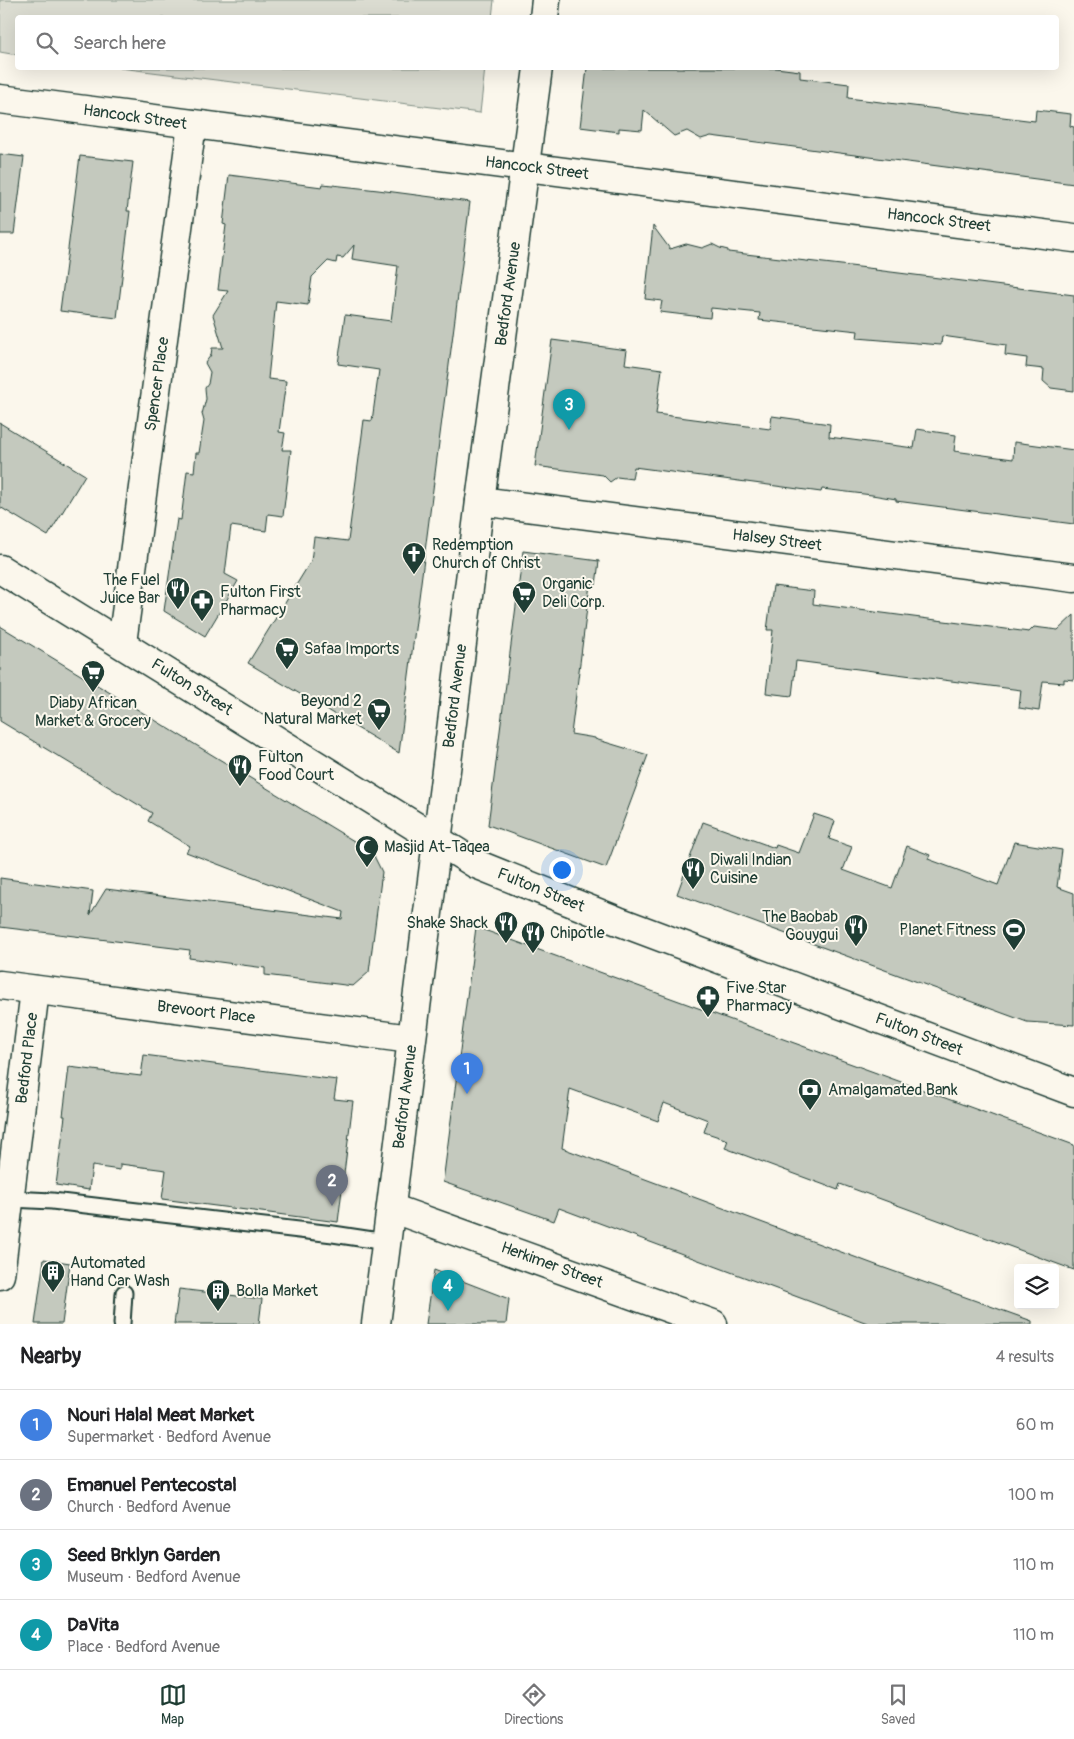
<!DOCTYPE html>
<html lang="en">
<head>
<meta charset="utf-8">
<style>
	body { margin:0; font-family:Pangolin,sans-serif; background:#f2f2f2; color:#202124 }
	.controls { position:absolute; right:15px; bottom:15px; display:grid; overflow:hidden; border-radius:5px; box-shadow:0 5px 20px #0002 }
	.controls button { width:45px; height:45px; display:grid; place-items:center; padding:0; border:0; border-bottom:1px solid #e0e0e0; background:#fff; color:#202124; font:25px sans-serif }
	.you { position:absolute; left:561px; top:869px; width:18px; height:18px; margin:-12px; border:4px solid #fff; border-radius:50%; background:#1a73e8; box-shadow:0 0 0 8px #1a73e833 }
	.badge { display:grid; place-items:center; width:32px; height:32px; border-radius:50%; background:#1f3d34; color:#fff; font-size:16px; font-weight:700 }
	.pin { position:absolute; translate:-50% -41px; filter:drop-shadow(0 1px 2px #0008) }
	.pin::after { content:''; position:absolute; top:26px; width:18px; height:15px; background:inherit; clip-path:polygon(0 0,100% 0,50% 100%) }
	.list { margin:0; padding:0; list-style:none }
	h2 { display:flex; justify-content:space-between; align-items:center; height:65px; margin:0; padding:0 20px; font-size:21px }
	h2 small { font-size:16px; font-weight:400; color:#757577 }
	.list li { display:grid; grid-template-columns:32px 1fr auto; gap:15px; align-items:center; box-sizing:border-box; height:70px; padding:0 20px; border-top:1px solid #e0e0e0 }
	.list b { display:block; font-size:19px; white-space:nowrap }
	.list p { margin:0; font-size:16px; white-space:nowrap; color:#757577 }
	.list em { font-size:16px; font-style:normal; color:#757577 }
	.icon { flex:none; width:28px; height:28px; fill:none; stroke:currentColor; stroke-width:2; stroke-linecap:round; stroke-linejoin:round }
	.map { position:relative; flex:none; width:1074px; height:1324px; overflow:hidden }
	.search { position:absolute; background:#fff; box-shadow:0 5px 20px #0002; left:15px; right:15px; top:15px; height:55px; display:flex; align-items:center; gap:12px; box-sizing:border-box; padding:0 18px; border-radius:5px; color:#757577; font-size:19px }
	.sheet { height:345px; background:#fff }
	nav { display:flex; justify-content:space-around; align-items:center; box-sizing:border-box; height:70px; border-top:1px solid #e0e0e0; background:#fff; font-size:14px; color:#757577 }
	nav a { display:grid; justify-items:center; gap:2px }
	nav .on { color:#1f3d34 }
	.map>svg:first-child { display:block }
	.green { fill:#dbdcd1; stroke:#7d8c82 }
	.building { fill:#c4c9be; stroke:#1f3d34 }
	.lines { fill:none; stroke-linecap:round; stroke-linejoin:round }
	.service-casing { stroke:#1f3d34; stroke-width:19 }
	.minor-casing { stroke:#1f3d34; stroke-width:31 }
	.secondary-casing { stroke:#1f3d34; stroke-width:31 }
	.service { stroke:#fbf7ec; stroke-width:15 }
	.minor { stroke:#fbf7ec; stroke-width:28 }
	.secondary { stroke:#fbf7ec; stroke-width:28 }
	.labels { text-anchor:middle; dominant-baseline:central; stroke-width:4; stroke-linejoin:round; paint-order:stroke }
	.street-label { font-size:16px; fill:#1f3d34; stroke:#fbf7ec }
	.poi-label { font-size:16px; fill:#1f3d34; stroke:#fbf7ec; text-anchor:start }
</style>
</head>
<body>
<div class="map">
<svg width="1074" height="1324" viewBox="0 0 1074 1324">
	<rect width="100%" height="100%" fill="#fbf7ec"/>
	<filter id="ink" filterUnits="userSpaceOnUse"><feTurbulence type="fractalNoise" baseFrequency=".02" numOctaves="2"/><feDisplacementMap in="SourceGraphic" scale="10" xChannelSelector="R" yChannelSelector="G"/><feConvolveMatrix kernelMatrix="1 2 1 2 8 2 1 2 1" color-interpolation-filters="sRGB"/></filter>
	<g filter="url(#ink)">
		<g class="green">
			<path d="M0 0H494L492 18H18L17 55 0 52Z"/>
			<path d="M120 68H485L480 113Z"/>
		</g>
		<g class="building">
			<path d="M587 68H776L800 71V78L849 84 848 98 1035 121 1036 110 1071 114 1070 126 1074 127V184L711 136 701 139 687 131 674 136 644 110 642 130 619 128V132L580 127Z"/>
			<path d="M0 154 24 157 14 234H0Z"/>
			<path d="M80 156 133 162 127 211H130L117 318 60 311Z"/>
			<path d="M229 175 322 187 323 184 378 190 470 202 399 753 248 663 311 561 314 537 348 541 364 420 372 421 379 370 338 364 345 315 391 321 398 266 352 259 354 245 343 258 337 257 336 263 328 261 312 277 308 305 276 301 268 379 286 381 279 432 285 433 282 450H291L283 516 268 514 266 531 231 526 225 574 238 581 205 636 164 611 177 519 181 520 187 471 194 472 196 453H199L204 421 202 414 206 399 205 388 208 384 210 372 205 363 211 355 212 348H223L213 315 228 291 218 290 226 225 223 224Z"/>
			<path d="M653 226 670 249 686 244 702 248 712 244 720 248 728 250V252L876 269 875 270 1074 295V391L1051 388 1043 381 1044 369 1026 367 1027 358 1005 355 1006 345 942 336 941 345 857 338 858 331 759 320 760 313 711 308 710 318 660 312 662 301 645 299Z"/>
			<path d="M552 340 627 350 625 364 662 369 656 414 770 429 772 416 830 424 829 437 914 448 917 429 956 435 954 451 1013 459 1014 442 1074 450V524L896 501V499L872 495 822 489 821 492 634 467 632 479 617 477 610 482 603 475 535 466Z"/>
			<path d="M0 423 85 475 48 536 0 507Z"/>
			<path d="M523 551 599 561 596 585 590 584 571 734 595 738V739L648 755 606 868 488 825Z"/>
			<path d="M773 586 814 591 813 604 1029 632 1034 627 1058 630 1074 615V680L1064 679V683L1043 681 1039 711 1019 708 1021 690 796 661 792 696 766 693 773 630H767Z"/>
			<path d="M0 626 372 852 382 872 369 972 353 986 265 975V968L189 958 190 950 0 927V878L93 891 90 915 106 889 342 919 343 912 186 852 190 846 148 821 152 813 0 721Z"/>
			<path d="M814 814 835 821 829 839 852 847 843 870 892 888 907 846 930 855 928 859 998 885 1014 842 1062 850 1057 887 1074 893V1025L1027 1022 677 894 703 822 775 848 776 845 799 853Z"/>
			<path d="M476 927 1074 1145V1270L840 1184 838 1190 725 1148 728 1140 704 1132 708 1120 664 1103 658 1121 570 1089 562 1148 876 1265 1032 1321V1324H870L559 1208 554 1221 443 1182Z"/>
			<path d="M144 1055 337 1080 334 1099 353 1101 338 1222 162 1199 166 1170 120 1164V1170L92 1166 89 1190 56 1185 65 1116H63L69 1067 141 1076Z"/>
			<path d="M44 1259 70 1263 62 1324H35Z"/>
			<path d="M434 1270 509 1299 506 1324H426Z"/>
			<path d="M179 1289 262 1299 259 1324H174Z"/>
		</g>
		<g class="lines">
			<g class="service-casing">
				<g id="service">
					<path d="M11 1199 52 1201 333 1234 386 1242"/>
					<path d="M122 1324 124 1293"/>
				</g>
			</g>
			<g class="minor-casing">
				<g id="minor">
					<path d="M0 99 1074 238"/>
					<path d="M480 501 1074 578"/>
					<path d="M122 643 192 124"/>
					<path d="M0 985 411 1039"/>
					<path d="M391 1208 713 1324"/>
					<path d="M0 1275 35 990"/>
				</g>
			</g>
			<g class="secondary-casing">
				<g id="secondary">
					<path d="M544 18 546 0"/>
					<path d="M0 569 476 864 618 921 1074 1092"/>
					<path d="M376 1324 480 501 538 68"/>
				</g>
			</g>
			<use href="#service" class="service"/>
			<use href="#minor" class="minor"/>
			<use href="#secondary" class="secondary"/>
		</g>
	</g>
	<defs>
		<g id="church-pin" transform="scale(1.25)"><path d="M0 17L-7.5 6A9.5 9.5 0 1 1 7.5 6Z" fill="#1f3d34" stroke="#fbf7ec"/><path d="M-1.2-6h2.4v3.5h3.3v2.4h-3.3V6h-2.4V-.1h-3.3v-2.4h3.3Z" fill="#fff"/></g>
		<g id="restaurant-pin" transform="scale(1.25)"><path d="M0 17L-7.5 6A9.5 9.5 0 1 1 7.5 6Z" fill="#1f3d34" stroke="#fbf7ec"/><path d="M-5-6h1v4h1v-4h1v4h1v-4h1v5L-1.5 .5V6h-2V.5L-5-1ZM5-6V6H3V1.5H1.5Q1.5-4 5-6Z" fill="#fff"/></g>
		<g id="supermarket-pin" transform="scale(1.25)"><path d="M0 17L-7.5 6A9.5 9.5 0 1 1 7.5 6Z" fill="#1f3d34" stroke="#fbf7ec"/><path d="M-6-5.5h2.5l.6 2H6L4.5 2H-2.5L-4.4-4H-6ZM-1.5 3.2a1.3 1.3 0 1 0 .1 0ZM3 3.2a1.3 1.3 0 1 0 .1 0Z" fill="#fff"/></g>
		<g id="pharmacy-pin" transform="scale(1.25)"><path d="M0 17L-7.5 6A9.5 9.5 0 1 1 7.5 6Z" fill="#1f3d34" stroke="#fbf7ec"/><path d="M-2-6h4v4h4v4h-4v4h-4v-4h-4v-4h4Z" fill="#fff"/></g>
		<g id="mosque-pin" transform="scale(1.25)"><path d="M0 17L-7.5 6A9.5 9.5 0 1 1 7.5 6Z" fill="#1f3d34" stroke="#fbf7ec"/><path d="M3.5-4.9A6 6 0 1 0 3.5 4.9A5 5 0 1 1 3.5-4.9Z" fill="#fff"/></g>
		<g id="stadium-pin" transform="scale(1.25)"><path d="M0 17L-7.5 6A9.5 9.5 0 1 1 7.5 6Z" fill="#1f3d34" stroke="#fbf7ec"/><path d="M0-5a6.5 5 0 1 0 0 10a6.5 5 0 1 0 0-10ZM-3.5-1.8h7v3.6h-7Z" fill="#fff"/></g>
		<g id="bank-pin" transform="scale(1.25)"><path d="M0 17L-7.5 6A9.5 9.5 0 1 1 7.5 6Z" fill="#1f3d34" stroke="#fbf7ec"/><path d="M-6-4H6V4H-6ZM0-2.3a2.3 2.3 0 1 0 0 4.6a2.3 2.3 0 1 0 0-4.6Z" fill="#fff"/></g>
		<g id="building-pin" transform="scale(1.25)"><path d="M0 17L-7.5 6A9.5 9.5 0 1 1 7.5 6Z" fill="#1f3d34" stroke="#fbf7ec"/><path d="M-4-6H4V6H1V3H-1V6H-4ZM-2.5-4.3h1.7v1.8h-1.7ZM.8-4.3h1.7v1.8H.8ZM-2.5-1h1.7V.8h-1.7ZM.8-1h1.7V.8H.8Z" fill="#fff"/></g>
	</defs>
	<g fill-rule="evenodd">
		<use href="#church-pin" x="414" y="554"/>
		<use href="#restaurant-pin" x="178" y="589"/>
		<use href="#supermarket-pin" x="524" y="593"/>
		<use href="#pharmacy-pin" x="202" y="601"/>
		<use href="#supermarket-pin" x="287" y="649"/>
		<use href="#supermarket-pin" x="93" y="672"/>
		<use href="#supermarket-pin" x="379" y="710"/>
		<use href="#restaurant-pin" x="240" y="766"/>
		<use href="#mosque-pin" x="367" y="847"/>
		<use href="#restaurant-pin" x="693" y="869"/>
		<use href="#restaurant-pin" x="506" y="923"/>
		<use href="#restaurant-pin" x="856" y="926"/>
		<use href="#stadium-pin" x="1014" y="930"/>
		<use href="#restaurant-pin" x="533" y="933"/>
		<use href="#pharmacy-pin" x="708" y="997"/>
		<use href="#bank-pin" x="810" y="1090"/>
		<use href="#building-pin" x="53" y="1272"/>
		<use href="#building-pin" x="218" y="1291"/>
	</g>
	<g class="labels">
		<g class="street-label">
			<text transform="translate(135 117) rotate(8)">Hancock Street</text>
			<text transform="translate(537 168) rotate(7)">Hancock Street</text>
			<text transform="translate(939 220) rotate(7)">Hancock Street</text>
			<text transform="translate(508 294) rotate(-82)">Bedford Avenue</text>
			<text transform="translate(157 384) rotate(-82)">Spencer Place</text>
			<text transform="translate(777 540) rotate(7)">Halsey Street</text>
			<text transform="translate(192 687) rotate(32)">Fulton Street</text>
			<text transform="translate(455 696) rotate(-83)">Bedford Avenue</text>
			<text transform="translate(541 890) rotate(22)">Fulton Street</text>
			<text transform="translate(206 1012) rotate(7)">Brevoort Place</text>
			<text transform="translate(919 1034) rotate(21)">Fulton Street</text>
			<text transform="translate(27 1058) rotate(-83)">Bedford Place</text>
			<text transform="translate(405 1097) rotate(-83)">Bedford Avenue</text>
			<text transform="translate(552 1265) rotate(20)">Herkimer Street</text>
		</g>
		<g class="poi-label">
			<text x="432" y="545">Redemption<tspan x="432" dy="18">Church of Christ</tspan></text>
			<text x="160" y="580" text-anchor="end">The Fuel<tspan x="160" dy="18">Juice Bar</tspan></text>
			<text x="542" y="584">Organic<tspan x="542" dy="18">Deli Corp.</tspan></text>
			<text x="220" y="592">Fulton First<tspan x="220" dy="18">Pharmacy</tspan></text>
			<text x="304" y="649">Safaa Imports</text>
			<text x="362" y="701" text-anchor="end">Beyond 2<tspan x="362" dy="18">Natural Market</tspan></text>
			<text x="93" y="703" text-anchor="middle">Diaby African<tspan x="93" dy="18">Market &amp; Grocery</tspan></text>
			<text x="258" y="757">Fulton<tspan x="258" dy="18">Food Court</tspan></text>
			<text x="384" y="847">Masjid At-Taqea</text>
			<text x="710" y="860">Diwali Indian<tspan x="710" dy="18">Cuisine</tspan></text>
			<text x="838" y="917" text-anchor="end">The Baobab<tspan x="838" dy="18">Gouygui</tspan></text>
			<text x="488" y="923" text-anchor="end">Shake Shack</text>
			<text x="996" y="930" text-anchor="end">Planet Fitness</text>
			<text x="550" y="933">Chipotle</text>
			<text x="726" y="988">Five Star<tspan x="726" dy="18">Pharmacy</tspan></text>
			<text x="828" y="1090">Amalgamated Bank</text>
			<text x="70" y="1263">Automated<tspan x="70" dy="18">Hand Car Wash</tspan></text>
			<text x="236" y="1291">Bolla Market</text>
		</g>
	</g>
</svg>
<div class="controls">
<button><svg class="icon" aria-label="layers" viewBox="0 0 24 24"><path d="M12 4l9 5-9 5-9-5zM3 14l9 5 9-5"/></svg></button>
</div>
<div class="you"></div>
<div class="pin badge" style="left:467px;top:1094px;background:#3f7fe0">1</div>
<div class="pin badge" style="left:332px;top:1206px;background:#6b7280">2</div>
<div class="pin badge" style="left:569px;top:430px;background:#0f9aa8">3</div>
<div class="pin badge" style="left:448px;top:1311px;background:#0f9aa8">4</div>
<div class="search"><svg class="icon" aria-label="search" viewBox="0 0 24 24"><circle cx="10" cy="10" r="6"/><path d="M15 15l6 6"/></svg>Search here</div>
</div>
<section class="sheet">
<h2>Nearby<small>4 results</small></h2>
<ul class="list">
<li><span class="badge" style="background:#3f7fe0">1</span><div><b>Nouri Halal Meat Market</b><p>Supermarket · Bedford Avenue</p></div><em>60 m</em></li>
<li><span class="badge" style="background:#6b7280">2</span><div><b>Emanuel Pentecostal</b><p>Church · Bedford Avenue</p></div><em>100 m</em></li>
<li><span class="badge" style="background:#0f9aa8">3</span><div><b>Seed Brklyn Garden</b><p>Museum · Bedford Avenue</p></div><em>110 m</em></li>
<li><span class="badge" style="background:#0f9aa8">4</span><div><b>DaVita</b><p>Place · Bedford Avenue</p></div><em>110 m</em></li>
</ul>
</section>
<nav>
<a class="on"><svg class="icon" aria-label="map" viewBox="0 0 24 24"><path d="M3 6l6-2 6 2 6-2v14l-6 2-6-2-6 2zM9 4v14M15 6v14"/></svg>Map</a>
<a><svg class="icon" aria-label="directions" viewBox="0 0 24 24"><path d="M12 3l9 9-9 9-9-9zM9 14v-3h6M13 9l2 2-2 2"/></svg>Directions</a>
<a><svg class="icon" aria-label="saved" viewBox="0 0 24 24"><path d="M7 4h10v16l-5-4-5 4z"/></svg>Saved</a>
</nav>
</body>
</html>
